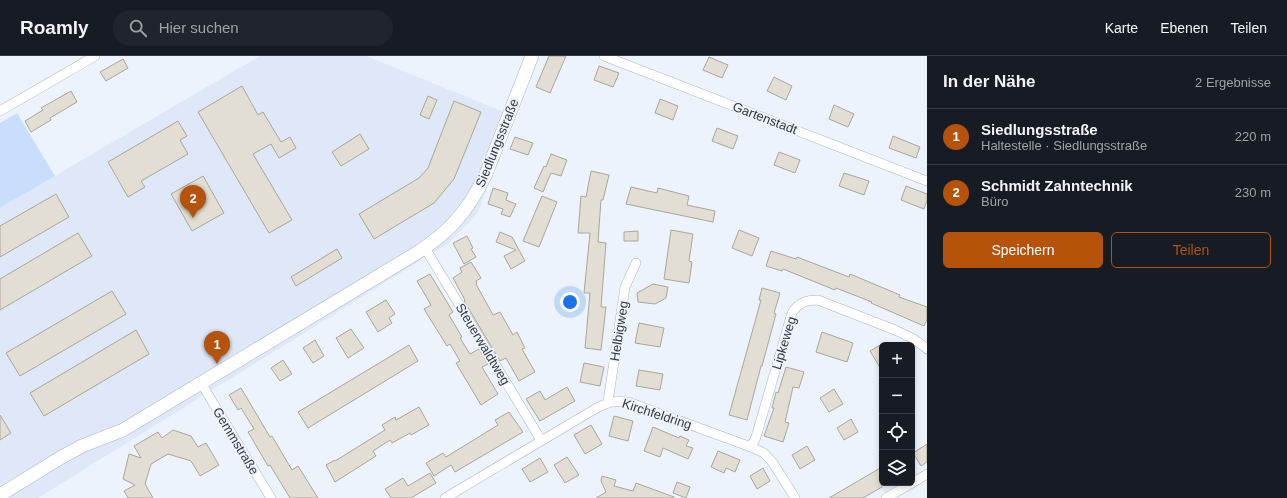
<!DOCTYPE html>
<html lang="de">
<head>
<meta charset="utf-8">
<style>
	body { margin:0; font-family:Arial,sans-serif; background:#20242c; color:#f1f3f6 }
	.controls { position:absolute; right:12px; bottom:12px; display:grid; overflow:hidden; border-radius:6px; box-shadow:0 2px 6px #0003 }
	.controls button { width:36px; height:36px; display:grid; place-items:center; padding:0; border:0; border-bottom:1px solid #363941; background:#171b24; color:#f1f3f6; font:20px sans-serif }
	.you { position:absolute; left:570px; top:246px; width:14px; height:14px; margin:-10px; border:3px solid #fff; border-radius:50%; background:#1a73e8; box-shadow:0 0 0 6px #1a73e833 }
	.badge { display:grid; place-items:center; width:26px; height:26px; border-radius:50%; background:#b45309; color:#fff; font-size:13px; font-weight:700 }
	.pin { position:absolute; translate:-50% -33px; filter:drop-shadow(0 1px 2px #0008) }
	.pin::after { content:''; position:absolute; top:21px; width:14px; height:12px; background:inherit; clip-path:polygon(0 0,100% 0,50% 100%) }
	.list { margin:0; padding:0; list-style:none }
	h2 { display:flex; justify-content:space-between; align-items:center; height:52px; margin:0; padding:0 16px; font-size:17px }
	h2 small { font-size:13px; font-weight:400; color:#9ea1a6 }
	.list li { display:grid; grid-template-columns:26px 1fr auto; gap:12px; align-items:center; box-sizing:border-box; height:56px; padding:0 16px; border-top:1px solid #363941 }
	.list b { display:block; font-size:15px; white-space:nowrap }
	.list p { margin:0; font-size:13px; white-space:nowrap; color:#9ea1a6 }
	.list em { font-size:13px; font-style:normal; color:#9ea1a6 }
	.actions { display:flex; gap:8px; padding:12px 16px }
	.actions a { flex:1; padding:9px 0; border:1px solid #b45309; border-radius:6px; text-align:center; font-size:14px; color:#b45309 }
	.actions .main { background:#b45309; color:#fff }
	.icon { flex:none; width:22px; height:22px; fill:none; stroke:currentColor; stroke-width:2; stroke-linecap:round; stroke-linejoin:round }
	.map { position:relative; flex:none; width:927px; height:442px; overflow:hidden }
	header { display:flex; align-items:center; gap:24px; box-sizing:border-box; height:56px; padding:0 20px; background:#171b24; border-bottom:1px solid #363941 }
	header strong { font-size:19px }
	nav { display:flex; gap:22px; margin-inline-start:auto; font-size:14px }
	.search { width:280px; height:36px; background:#20242c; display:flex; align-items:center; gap:10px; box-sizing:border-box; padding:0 14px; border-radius:22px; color:#9ea1a6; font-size:15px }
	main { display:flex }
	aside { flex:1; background:#171b24 }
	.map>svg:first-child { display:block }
	.built { fill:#dee8f9 }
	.green { fill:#c9defd }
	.building { fill:#e3ded3; stroke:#aaa69b }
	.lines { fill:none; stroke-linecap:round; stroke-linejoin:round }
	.street-casing { stroke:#aeb5be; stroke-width:10 }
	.secondary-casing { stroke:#aeb5be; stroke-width:14 }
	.street { stroke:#fff; stroke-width:9 }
	.secondary { stroke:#fff; stroke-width:13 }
	.labels { text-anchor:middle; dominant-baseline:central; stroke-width:3.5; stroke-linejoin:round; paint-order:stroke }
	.street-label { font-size:13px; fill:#373a3e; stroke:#ecf3fd }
</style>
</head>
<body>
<header>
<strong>Roamly</strong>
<div class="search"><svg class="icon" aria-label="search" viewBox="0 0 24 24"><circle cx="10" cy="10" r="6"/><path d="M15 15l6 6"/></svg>Hier suchen</div>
<nav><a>Karte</a><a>Ebenen</a><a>Teilen</a></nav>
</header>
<main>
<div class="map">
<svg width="927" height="442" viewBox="0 0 927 442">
	<rect width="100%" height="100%" fill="#ecf3fd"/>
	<path class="built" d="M260 0H366L514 60 477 158 449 187 38 442H0V152Z"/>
	<path class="green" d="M17 57 55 120 0 152V67Z"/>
	<g class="building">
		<path d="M549 0H566L550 37 536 31Z"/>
		<path d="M709 1 728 9 722 22 703 14Z"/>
		<path d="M123 3 128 12 106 25 100 16Z"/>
		<path d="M599 10 619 17 613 31 594 24Z"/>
		<path d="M774 21 792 30 786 44 767 35Z"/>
		<path d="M242 30 258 59 263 56 281 86 290 81 296 92 279 102 271 88 253 98 292 164 269 177 198 56Z"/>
		<path d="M71 35 77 46 50 62 51 64 31 76 25 65 43 54 41 52Z"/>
		<path d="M428 40 437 44 429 63 420 59Z"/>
		<path d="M660 43 678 50 673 64 655 57Z"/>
		<path d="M454 45 481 56 454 123 434 147 374 183 359 158 419 122 428 112Z"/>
		<path d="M834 49 854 58 848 71 829 63Z"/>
		<path d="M178 65 187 80 180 84 188 98 141 125 145 131 128 141 108 106Z"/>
		<path d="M717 72 738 80 733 93 712 85Z"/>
		<path d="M360 78 369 93 341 110 332 96Z"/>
		<path d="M893 80 920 91 916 102 889 92Z"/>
		<path d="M515 81 533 87 528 99 510 93Z"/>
		<path d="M779 96 800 104 795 117 774 109Z"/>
		<path d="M551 98 567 104 561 120 551 117 543 136 534 132 544 110 546 111Z"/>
		<path d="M591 115 609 119 603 144H601L598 186 606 187 601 251H606L601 294 585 292 590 237H584L590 177H578L581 140 586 141Z"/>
		<path d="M844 117 869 125 864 139 839 130Z"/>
		<path d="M203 120 224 157 192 175 171 138Z"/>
		<path d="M906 130 927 138V145L924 153 901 144Z"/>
		<path d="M631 131 657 137 658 132 689 140 687 149 715 155 713 166 626 148Z"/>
		<path d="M493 132 508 137 506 144 516 148 510 161 501 158 503 153 488 148Z"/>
		<path d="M56 138 69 161 0 201V170Z"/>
		<path d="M542 140 557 146 539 191 523 185Z"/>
		<path d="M671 174 693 178 689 205 692 206 689 227 664 223Z"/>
		<path d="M739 174 759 182 752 200 732 192Z"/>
		<path d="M638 175V185H624V176Z"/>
		<path d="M500 176 512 181 525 205 511 213 504 200 516 194 496 186Z"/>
		<path d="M78 177 92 200 0 254V223Z"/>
		<path d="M467 180 473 192 471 193 476 201 464 208 453 187Z"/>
		<path d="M337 193 342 202 296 230 291 221Z"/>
		<path d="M771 195 796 203 797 201 849 221 850 218 900 239 899 241 927 251V263L924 270 871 247 872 246 836 232 835 234 783 213 782 215 766 210Z"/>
		<path d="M471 206 481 222 476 225 477 227 476 228 493 259 500 256 513 279 517 276 525 292 522 293 535 316 519 325 506 302 500 305 464 245 465 244 453 222 462 216 460 212Z"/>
		<path d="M430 218 453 256 449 259 462 281 460 282 470 298 479 293 488 308 482 311 498 338 481 349 456 307 460 305 450 288 447 290 424 253 431 249 417 225Z"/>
		<path d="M653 228 668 231 666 242 655 248 638 246 637 237Z"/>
		<path d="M762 232 780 237 774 257 776 258 762 310H761L747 364 729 359 761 244H759Z"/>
		<path d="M112 235 126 258 20 320 6 297Z"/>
		<path d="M386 244 395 258 389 262 392 267 378 276 366 256Z"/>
		<path d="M639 267 664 272 660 291 635 287Z"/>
		<path d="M351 273 364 292 348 302 336 282Z"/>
		<path d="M136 274 149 298 44 360 30 337Z"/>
		<path d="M822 276 853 287 847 306 816 296Z"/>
		<path d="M315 284 324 300 313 307 303 292Z"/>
		<path d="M882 288V315L870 295Z"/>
		<path d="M409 289 418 305 308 372 298 356Z"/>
		<path d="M283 304 292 318 280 325 271 312Z"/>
		<path d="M584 307 604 311 600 330 580 326Z"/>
		<path d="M786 311 804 316 799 332 793 331 785 366 789 367 783 386 764 380 774 352H772L776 336 778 337Z"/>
		<path d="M639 314 663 318 660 334 636 330Z"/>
		<path d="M567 331 575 345 540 365 526 343 540 335 545 344Z"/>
		<path d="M241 332 270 381 272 380 292 414 298 410 318 442H290L270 409 268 410 248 376 254 373 241 352 238 354 229 339Z"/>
		<path d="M834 333 843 348 829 356 820 342Z"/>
		<path d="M419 351 429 369 411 379 410 377 392 387 390 384 373 395 376 400 335 426 326 409 335 404V405L385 374 382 369 395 361 396 364Z"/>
		<path d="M509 356 523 376 455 416 451 409 434 420 426 407 443 397 446 401 498 369 495 364Z"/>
		<path d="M0 359 11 377 0 384Z"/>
		<path d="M614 360 633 365 628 385 609 380Z"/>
		<path d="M851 363 858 376 844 384 837 372Z"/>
		<path d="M591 369 602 388 585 398 574 379Z"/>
		<path d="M653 371 679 382 680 380 689 384 686 390 693 392 688 403 663 392 660 401 644 395Z"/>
		<path d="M173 374 191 380 198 391 206 387 219 409 200 420 191 405 168 398 151 408 145 428 153 442H128L124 435 135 429 123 423 129 398 141 402 134 390 158 376 162 382Z"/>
		<path d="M927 388V406L921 410 913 397Z"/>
		<path d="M807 390 815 404 800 413 792 399Z"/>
		<path d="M718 395 740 404 735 416 726 412 724 417 711 411Z"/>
		<path d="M567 401 579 419 565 427 554 409Z"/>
		<path d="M540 402 548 416 530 426 522 413Z"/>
		<path d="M882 411V431L863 442H829Z"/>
		<path d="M763 412 770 425 757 433 750 420Z"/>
		<path d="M430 417 436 427 411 442H391L385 433 403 422 408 430Z"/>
		<path d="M602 420 616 424 614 430 633 435 636 427 674 441V442H596L606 436 601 425Z"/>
		<path d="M677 426 690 431 686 442 673 437Z"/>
	</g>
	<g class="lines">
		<g class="street-casing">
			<g id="street">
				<path d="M604 0 927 125"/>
				<path d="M0 55 95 0"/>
				<path d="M425 192 541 384"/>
				<path d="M201 327 271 442"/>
				<path d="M608 346 625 231 636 207"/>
				<path d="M751 391 756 381 792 257C798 247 806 244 818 244L895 274 914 283 927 293"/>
				<path d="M912 427 927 418"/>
				<path d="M445 442 595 353C606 347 614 344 628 346L751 391 764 397 773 407 795 442"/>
				<path d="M886 442 912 427"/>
			</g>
		</g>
		<g class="secondary-casing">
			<path id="secondary" d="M0 439 60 402 82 390 123 374 415 198C450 176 468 155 486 118L532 0"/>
		</g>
		<use href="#street" class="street"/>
		<use href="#secondary" class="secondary"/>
	</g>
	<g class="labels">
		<g class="street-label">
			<text transform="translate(765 62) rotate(21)">Gartenstadt</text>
			<text transform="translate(497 87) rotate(-68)">Siedlungsstraße</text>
			<text transform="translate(619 275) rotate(-81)">Helbigweg</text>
			<text transform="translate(784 287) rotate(-73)">Lipkeweg</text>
			<text transform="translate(483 288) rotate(59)">Steuerwaldtweg</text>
			<text transform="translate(657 358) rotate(18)">Kirchfeldring</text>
			<text transform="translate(236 385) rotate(59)">Gemmstraße</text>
		</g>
	</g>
</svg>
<div class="controls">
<button>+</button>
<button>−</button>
<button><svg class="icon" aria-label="locate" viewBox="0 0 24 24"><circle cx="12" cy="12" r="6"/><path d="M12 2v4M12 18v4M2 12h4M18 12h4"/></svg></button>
<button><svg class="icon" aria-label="layers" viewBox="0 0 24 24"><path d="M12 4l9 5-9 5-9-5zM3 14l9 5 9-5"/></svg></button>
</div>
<div class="you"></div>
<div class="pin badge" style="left:217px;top:308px">1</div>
<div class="pin badge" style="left:193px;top:162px">2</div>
</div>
<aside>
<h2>In der Nähe<small>2 Ergebnisse</small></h2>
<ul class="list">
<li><span class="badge">1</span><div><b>Siedlungsstraße</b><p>Haltestelle · Siedlungsstraße</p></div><em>220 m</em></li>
<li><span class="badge">2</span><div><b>Schmidt Zahntechnik</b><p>Büro</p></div><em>230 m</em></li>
</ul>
<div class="actions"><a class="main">Speichern</a><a>Teilen</a></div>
</aside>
</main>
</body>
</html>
